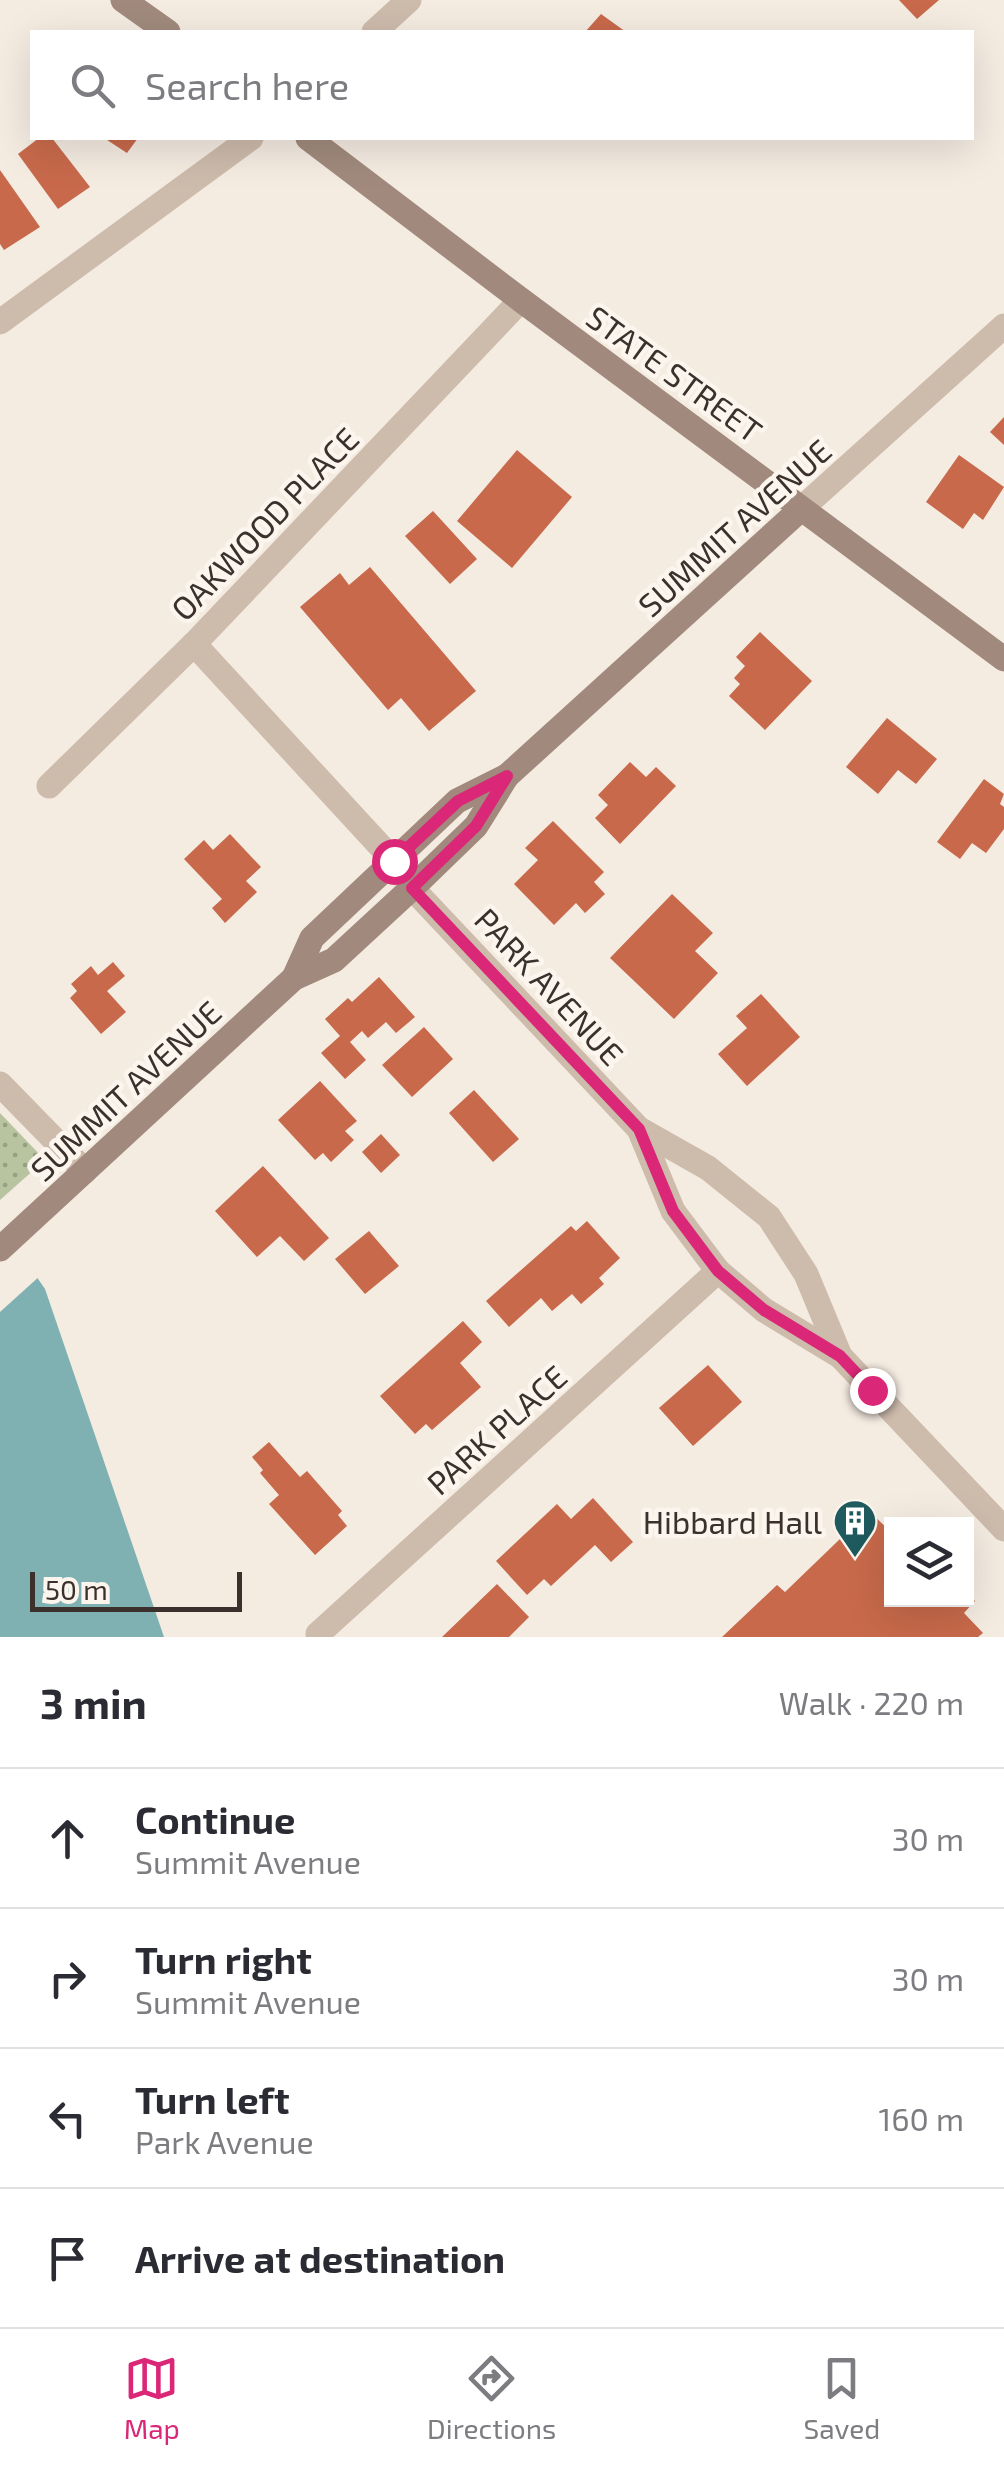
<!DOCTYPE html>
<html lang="en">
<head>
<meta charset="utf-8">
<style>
	body { margin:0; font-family:"Exo 2",sans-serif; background:#f2f2f3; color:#2b2b33 }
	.controls { position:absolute; right:30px; bottom:30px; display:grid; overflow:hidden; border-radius:0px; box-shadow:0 10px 40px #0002 }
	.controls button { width:90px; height:90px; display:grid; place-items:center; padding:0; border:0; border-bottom:2px solid #e1e1e2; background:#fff; color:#2b2b33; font:50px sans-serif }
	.scale { position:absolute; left:30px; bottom:25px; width:212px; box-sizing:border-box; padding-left:10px; border:5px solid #3b302b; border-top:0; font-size:28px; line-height:35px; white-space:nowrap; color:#3b302b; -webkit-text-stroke:8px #fbf5ee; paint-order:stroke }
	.stop { position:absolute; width:30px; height:30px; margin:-22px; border:8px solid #db2777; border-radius:50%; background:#fff }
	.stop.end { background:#db2777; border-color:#fff; box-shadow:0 2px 10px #0008 }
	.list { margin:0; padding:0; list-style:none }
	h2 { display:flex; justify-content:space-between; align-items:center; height:130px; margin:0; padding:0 40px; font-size:42px }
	h2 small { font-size:32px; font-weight:400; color:#7c7c81 }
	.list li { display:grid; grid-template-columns:65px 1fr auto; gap:30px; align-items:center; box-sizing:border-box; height:140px; padding:0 40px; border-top:2px solid #e1e1e2 }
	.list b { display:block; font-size:38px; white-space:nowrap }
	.list p { margin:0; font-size:32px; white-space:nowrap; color:#7c7c81 }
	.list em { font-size:32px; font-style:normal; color:#7c7c81 }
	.icon { flex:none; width:55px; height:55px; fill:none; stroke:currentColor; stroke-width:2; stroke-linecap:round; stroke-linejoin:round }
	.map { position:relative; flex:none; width:1004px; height:1637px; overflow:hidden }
	.search { position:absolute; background:#fff; box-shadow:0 10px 40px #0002; left:30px; right:30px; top:30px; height:110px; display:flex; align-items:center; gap:25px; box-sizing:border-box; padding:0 35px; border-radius:0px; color:#7c7c81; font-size:38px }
	.sheet { height:690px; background:#fff }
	nav { display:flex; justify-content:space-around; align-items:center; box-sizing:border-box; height:140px; border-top:2px solid #e1e1e2; background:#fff; font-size:28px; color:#7c7c81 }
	nav a { display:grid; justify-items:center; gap:5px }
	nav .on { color:#db2777 }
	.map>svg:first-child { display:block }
	.grass { fill:url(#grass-dots) }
	.water { fill:#7fb0b2 }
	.pier { fill:#f4ebe1 }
	.building { fill:#c8694b }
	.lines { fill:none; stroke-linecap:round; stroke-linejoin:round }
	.street { stroke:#cdbbac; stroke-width:25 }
	.secondary { stroke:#a18a7d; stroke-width:25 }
	.route { stroke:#db2777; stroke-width:12 }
	.labels { text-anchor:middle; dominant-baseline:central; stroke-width:9; stroke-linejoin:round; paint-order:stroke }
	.street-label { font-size:32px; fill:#3b302b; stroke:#fbf5ee }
	.poi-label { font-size:32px; fill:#3b302b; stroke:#fbf5ee; text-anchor:end }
</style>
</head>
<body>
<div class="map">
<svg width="1004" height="1637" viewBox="0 0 1004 1637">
	<defs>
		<pattern id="grass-dots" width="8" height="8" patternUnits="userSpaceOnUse" patternTransform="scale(2.5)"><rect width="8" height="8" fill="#b8c4a0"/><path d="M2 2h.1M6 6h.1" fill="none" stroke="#97a083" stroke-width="1.8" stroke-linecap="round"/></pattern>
	</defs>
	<rect width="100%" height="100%" fill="#f4ebe1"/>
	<path class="grass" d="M0 1113 45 1160 0 1200Z"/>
	<path class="water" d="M0 1224 45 1289 164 1637H0Z"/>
	<path class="pier" d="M0 1219 41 1275 0 1312Z"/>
	<g class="building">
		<path d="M899 0H939L917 19Z"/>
		<path d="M601 14 626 32H585Z"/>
		<path d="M39 138H52L90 187 58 209 18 154Z"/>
		<path d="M104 138H138L127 153Z"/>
		<path d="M0 170 40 227 4 250 0 244Z"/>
		<path d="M1004 417V445L990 432Z"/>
		<path d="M517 450 572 497 512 568 457 521Z"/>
		<path d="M959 455 1004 487 983 520 974 513 963 529 926 502Z"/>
		<path d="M433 511 477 559 450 584 405 536Z"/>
		<path d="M370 567 476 691 429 731 401 698 388 710 300 607 340 573 349 585Z"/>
		<path d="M760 632 812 681 765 730 729 696 740 684 734 678 745 666 736 657Z"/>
		<path d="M887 718 937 759 916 784 898 770 878 794 846 767Z"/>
		<path d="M630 762 646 777 656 767 676 786 620 844 595 818 608 805 598 795Z"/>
		<path d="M984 779 1004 794 1000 804 1004 807V829L986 853 972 843 960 859 937 842Z"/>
		<path d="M553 821 604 872 594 882 605 894 585 913 576 903 554 925 514 884 538 860 525 848Z"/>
		<path d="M230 834 261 867 246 881 257 892 225 923 212 908 222 899 184 859 204 840 213 850Z"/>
		<path d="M672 894 713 933 695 951 718 973 674 1019 610 958Z"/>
		<path d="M113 962 125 976 107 991 126 1012 101 1034 70 998 77 991 71 984 91 966 98 975Z"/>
		<path d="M379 977 415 1017 396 1033 386 1022 368 1038 362 1031 350 1042 366 1060 345 1079 321 1053 340 1036 325 1019 348 998 352 1002Z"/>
		<path d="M761 994 800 1037 747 1086 718 1054 747 1028 736 1016Z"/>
		<path d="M424 1027 453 1059 412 1097 382 1065Z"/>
		<path d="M320 1081 357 1121 345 1131 354 1140 331 1162 323 1153 315 1160 278 1120Z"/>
		<path d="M474 1090 519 1139 493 1162 449 1113Z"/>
		<path d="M381 1134 400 1155 381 1173 362 1152Z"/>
		<path d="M263 1166 329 1238 304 1261 280 1236 257 1257 215 1211Z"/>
		<path d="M587 1221 620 1258 599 1278 604 1284 581 1304 572 1294 552 1311 541 1298 509 1327 486 1301 571 1226 576 1231Z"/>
		<path d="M369 1231 399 1266 365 1294 335 1259Z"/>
		<path d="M463 1321 482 1342 460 1363 481 1387 432 1430 426 1424 415 1434 380 1396Z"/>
		<path d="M708 1365 742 1402 693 1446 659 1408Z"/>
		<path d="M269 1442 300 1477 307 1471 342 1511 338 1515 347 1526 315 1555 269 1504 279 1495 260 1473 263 1470 252 1457Z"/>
		<path d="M593 1498 633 1542 611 1562 595 1545 551 1586 544 1579 527 1595 496 1561 557 1504 571 1519Z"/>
		<path d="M869 1511 892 1533V1600H966V1592L975 1601 964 1613 983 1633 978 1637H722L777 1585 785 1592Z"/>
		<path d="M497 1584 529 1617 509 1637H442Z"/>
	</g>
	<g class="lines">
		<g class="street">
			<path d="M374 32 409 0"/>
			<path d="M0 322 251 138"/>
			<path d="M801 509 1004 326"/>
			<path d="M194 644 394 861"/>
			<path d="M49 786 194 644 521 300"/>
			<path d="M412 888 639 1129 708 1168 769 1217 806 1274 840 1356"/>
			<path d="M0 1084 85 1171"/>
			<path d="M639 1129 673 1211 718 1271 764 1310 840 1356 1004 1529"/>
			<path d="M318 1634 718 1271"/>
		</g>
		<g class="secondary">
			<path d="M123 0 168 32"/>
			<path d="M308 138 521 300 1004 659"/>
			<path d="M294 978 312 938 457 801 507 776"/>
			<path d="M0 1249 294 978 334 960 412 888 476 826 507 776 801 509"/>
		</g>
	</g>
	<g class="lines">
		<path class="route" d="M394 861 458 801 507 776 476 826 412 888 639 1129 673 1211 718 1271 764 1310 840 1356 872 1390"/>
	</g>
	<defs>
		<g id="building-pin" transform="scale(2.25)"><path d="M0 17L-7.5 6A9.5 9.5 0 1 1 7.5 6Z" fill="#1f5a5e" stroke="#fbf5ee"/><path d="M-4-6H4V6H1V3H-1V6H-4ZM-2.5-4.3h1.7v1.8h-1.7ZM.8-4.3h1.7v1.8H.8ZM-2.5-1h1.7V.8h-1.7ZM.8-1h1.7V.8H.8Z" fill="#fff"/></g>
	</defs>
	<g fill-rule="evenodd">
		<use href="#building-pin" x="855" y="1521"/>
	</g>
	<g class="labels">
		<g class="street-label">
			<text transform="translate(675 373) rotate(36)">STATE STREET</text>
			<text transform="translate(264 523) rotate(-46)">OAKWOOD PLACE</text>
			<text transform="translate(734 527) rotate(-42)">SUMMIT AVENUE</text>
			<text transform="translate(550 986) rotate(47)">PARK AVENUE</text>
			<text transform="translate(125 1090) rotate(-43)">SUMMIT AVENUE</text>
			<text transform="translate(496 1429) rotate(-42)">PARK PLACE</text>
		</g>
		<g class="poi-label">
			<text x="822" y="1521">Hibbard Hall</text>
		</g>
	</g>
</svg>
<div class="controls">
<button><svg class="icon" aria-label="layers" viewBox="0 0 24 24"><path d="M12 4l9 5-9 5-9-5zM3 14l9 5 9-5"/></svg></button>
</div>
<div class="scale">50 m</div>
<div class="stop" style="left:394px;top:861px"></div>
<div class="stop end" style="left:872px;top:1390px"></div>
<div class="search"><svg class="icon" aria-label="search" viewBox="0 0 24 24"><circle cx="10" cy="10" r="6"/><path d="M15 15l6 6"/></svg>Search here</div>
</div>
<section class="sheet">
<h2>3 min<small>Walk · 220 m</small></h2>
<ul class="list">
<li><svg class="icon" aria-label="ahead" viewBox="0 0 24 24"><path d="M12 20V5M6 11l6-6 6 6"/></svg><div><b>Continue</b><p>Summit Avenue</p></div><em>30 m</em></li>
<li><svg class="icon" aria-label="right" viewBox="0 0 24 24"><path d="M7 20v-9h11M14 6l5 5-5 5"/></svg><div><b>Turn right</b><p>Summit Avenue</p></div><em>30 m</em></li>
<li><svg class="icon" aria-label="left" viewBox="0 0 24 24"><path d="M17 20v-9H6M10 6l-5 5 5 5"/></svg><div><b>Turn left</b><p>Park Avenue</p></div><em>160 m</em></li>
<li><svg class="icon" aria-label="arrive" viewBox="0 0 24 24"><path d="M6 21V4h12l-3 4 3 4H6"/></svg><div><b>Arrive at destination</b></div></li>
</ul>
</section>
<nav>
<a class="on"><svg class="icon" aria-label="map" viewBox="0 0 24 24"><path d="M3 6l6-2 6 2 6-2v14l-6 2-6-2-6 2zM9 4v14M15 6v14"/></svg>Map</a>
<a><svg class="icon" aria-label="directions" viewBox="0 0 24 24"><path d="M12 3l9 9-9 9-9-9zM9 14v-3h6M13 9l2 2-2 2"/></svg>Directions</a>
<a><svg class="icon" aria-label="saved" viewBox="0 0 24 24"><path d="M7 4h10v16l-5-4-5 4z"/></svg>Saved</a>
</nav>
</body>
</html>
